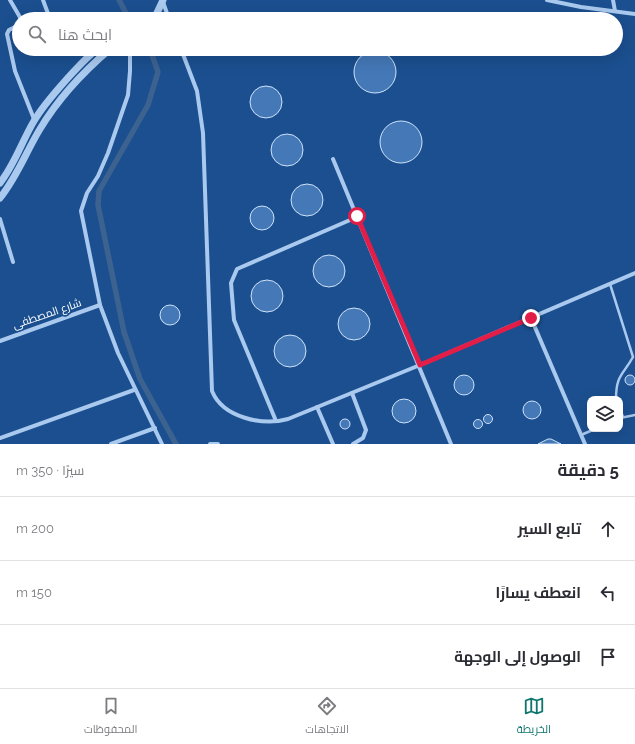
<!DOCTYPE html>
<html lang="ar">
<head>
<meta charset="utf-8">
<style>
	body { margin:0; font-family:Raleway,Cairo,sans-serif; background:#f2f2f3; color:#2b2b33; direction:rtl }
	.controls { position:absolute; right:12px; bottom:12px; display:grid; overflow:hidden; border-radius:8px; box-shadow:0 4px 16px #0002 }
	.controls button { width:36px; height:36px; display:grid; place-items:center; padding:0; border:0; border-bottom:1px solid #e1e1e2; background:#fff; color:#2b2b33; font:20px sans-serif }
	.stop { position:absolute; width:12px; height:12px; margin:-9px; border:3px solid #e11d48; border-radius:50%; background:#fff }
	.stop.end { background:#e11d48; border-color:#fff; box-shadow:0 1px 4px #0008 }
	.list { margin:0; padding:0; list-style:none }
	h2 { display:flex; justify-content:space-between; align-items:center; height:52px; margin:0; padding:0 16px; font-size:17px }
	h2 small { font-size:13px; font-weight:400; color:#7c7c81 }
	.list li { display:grid; grid-template-columns:26px 1fr auto; gap:12px; align-items:center; box-sizing:border-box; height:64px; padding:0 16px; border-top:1px solid #e1e1e2 }
	.list b { display:block; font-size:15px; white-space:nowrap }
	.list em { font-size:13px; font-style:normal; color:#7c7c81 }
	.icon { flex:none; width:22px; height:22px; fill:none; stroke:currentColor; stroke-width:2; stroke-linecap:round; stroke-linejoin:round }
	.map { position:relative; flex:none; width:635px; height:444px; overflow:hidden; direction:ltr }
	.search { position:absolute; background:#fff; box-shadow:0 4px 16px #0002; left:12px; right:12px; top:12px; height:44px; display:flex; align-items:center; gap:10px; box-sizing:border-box; padding:0 14px; border-radius:22px; color:#7c7c81; font-size:15px }
	.sheet { height:244px; background:#fff }
	nav { display:flex; justify-content:space-around; align-items:center; box-sizing:border-box; height:56px; border-top:1px solid #e1e1e2; background:#fff; font-size:11px; color:#7c7c81 }
	nav a { display:grid; justify-items:center; gap:2px }
	nav .on { color:#0f766e }
	.map>svg:first-child { display:block }
	.lines { fill:none; stroke-linecap:round; stroke-linejoin:round }
	.canal { stroke:#3c6290; stroke-width:5.5 }
	.building { fill:#4478b7; stroke:#cfe3fa }
	.service { stroke:#a9c9ee; stroke-width:2.5 }
	.minor { stroke:#a9c9ee; stroke-width:4 }
	.tertiary { stroke:#a9c9ee; stroke-width:7 }
	.route { stroke:#e11d48; stroke-width:5 }
	.labels { text-anchor:middle; dominant-baseline:central; stroke-width:3.5; stroke-linejoin:round; paint-order:stroke }
	.street-label { font-size:11px; fill:#fff; stroke:#1b4f8f }
</style>
</head>
<body>
<div class="map">
<svg width="635" height="444" viewBox="0 0 635 444">
	<rect width="100%" height="100%" fill="#1b4f8f"/>
	<g class="lines">
		<g class="canal">
			<path d="M119 0 129 19"/>
			<path d="M150 49 158 72 148 105 99 191 98 205 124 332 140 379 176 444"/>
		</g>
	</g>
	<g class="building">
		<circle cx="375" cy="72" r="21"/>
		<circle cx="266" cy="102" r="16"/>
		<circle cx="401" cy="142" r="21"/>
		<circle cx="287" cy="150" r="16"/>
		<circle cx="307" cy="200" r="16"/>
		<circle cx="262" cy="218" r="12"/>
		<circle cx="329" cy="271" r="16"/>
		<circle cx="267" cy="296" r="16"/>
		<circle cx="170" cy="315" r="10"/>
		<circle cx="354" cy="324" r="16"/>
		<circle cx="290" cy="351" r="16"/>
		<circle cx="630" cy="380" r="5"/>
		<circle cx="464" cy="385" r="10"/>
		<circle cx="404" cy="411" r="12"/>
		<circle cx="532" cy="410" r="9"/>
		<circle cx="488" cy="419" r="4.5"/>
		<circle cx="345" cy="424" r="5"/>
		<circle cx="478" cy="424" r="4.5"/>
		<path d="M548 439H551L561 444H538Z"/>
	</g>
	<g class="lines">
		<g class="service">
			<path d="M610 284 633 357C623 375 616 375 616 399"/>
			<path d="M620 409 623 417"/>
			<path d="M620 418 635 415"/>
			<path d="M581 435 595 429"/>
		</g>
		<g class="minor">
			<path d="M10 0 21 19"/>
			<path d="M43 0 50 19"/>
			<path d="M547 0 581 7 635 14"/>
			<path d="M613 0 615 11"/>
			<path d="M163 2 169 19"/>
			<path d="M19 25 9 30 7 34 15 71 34 119"/>
			<path d="M130 49V71L128 95 108 153 98 176 87 193 81 211 100 305 118 353 162 444"/>
			<path d="M181 49 197 91 203 133 212 391C223 418 263 426 288 419L420 365 635 273"/>
			<path d="M333 159 451 444"/>
			<path d="M0 219 13 262"/>
			<path d="M531 318 585 444"/>
			<path d="M0 341 100 305"/>
			<path d="M352 393 366 430 363 438 353 444"/>
			<path d="M317 407 333 444"/>
			<path d="M276 421 234 320 231 283 237 269 357 217"/>
			<path d="M0 438 134 390"/>
			<path d="M111 444 155 428"/>
			<path d="M210 444H218"/>
		</g>
		<g class="tertiary">
			<path d="M151 19 156 15 163 0"/>
			<path d="M0 183C15 164 22 141 34 121 45 102 80 63 97 49"/>
			<path d="M0 198C17 177 26 152 40 129 58 99 83 72 110 49"/>
		</g>
	</g>
	<g class="lines">
		<path class="route" d="M357 216 420 365 531 318"/>
	</g>
	<g class="labels">
		<g class="street-label">
			<text transform="translate(47 314) rotate(-19)">شارع المصطفى</text>
		</g>
	</g>
</svg>
<div class="controls">
<button><svg class="icon" aria-label="layers" viewBox="0 0 24 24"><path d="M12 4l9 5-9 5-9-5zM3 14l9 5 9-5"/></svg></button>
</div>
<div class="stop" style="left:357px;top:216px"></div>
<div class="stop end" style="left:531px;top:318px"></div>
<div class="search"><svg class="icon" aria-label="search" viewBox="0 0 24 24"><circle cx="10" cy="10" r="6"/><path d="M15 15l6 6"/></svg>ابحث هنا</div>
</div>
<section class="sheet">
<h2>5 دقيقة<small>سيرًا · 350 m</small></h2>
<ul class="list">
<li><svg class="icon" aria-label="ahead" viewBox="0 0 24 24"><path d="M12 20V5M6 11l6-6 6 6"/></svg><div><b>تابع السير</b></div><em>200 m</em></li>
<li><svg class="icon" aria-label="left" viewBox="0 0 24 24"><path d="M17 20v-9H6M10 6l-5 5 5 5"/></svg><div><b>انعطف يسارًا</b></div><em>150 m</em></li>
<li><svg class="icon" aria-label="arrive" viewBox="0 0 24 24"><path d="M6 21V4h12l-3 4 3 4H6"/></svg><div><b>الوصول إلى الوجهة</b></div></li>
</ul>
</section>
<nav>
<a class="on"><svg class="icon" aria-label="map" viewBox="0 0 24 24"><path d="M3 6l6-2 6 2 6-2v14l-6 2-6-2-6 2zM9 4v14M15 6v14"/></svg>الخريطة</a>
<a><svg class="icon" aria-label="directions" viewBox="0 0 24 24"><path d="M12 3l9 9-9 9-9-9zM9 14v-3h6M13 9l2 2-2 2"/></svg>الاتجاهات</a>
<a><svg class="icon" aria-label="saved" viewBox="0 0 24 24"><path d="M7 4h10v16l-5-4-5 4z"/></svg>المحفوظات</a>
</nav>
</body>
</html>
